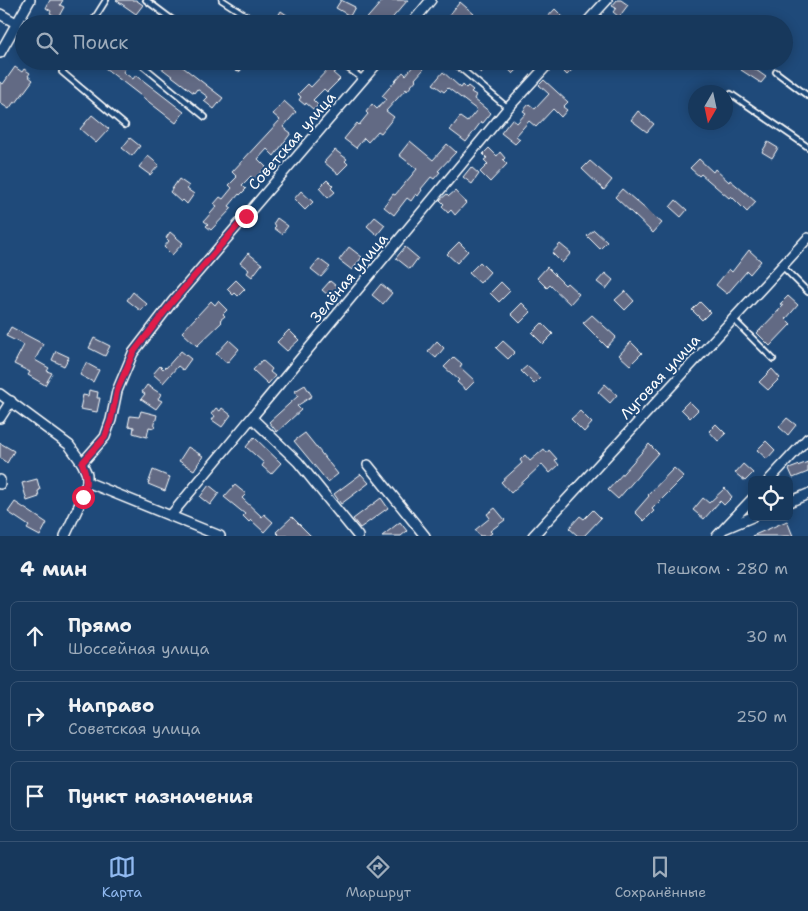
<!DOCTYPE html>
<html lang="ru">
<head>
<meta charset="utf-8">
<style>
	body { margin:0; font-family:"Shantell Sans",sans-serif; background:#244365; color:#f1f3f6 }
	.controls { position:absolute; right:15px; bottom:15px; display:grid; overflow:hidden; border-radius:8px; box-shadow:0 2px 12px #0003 }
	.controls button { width:45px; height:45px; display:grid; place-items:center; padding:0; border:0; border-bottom:1px solid #365272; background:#17385c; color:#f1f3f6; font:25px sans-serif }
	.compass { position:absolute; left:688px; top:85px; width:45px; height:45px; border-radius:50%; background:#17385c; box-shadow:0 2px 12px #0003; rotate:189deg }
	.stop { position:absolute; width:15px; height:15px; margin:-11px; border:4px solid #e11d48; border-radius:50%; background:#fff }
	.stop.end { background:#e11d48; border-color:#fff; box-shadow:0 1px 5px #0008 }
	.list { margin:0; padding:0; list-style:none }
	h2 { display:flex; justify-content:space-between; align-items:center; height:65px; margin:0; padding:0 20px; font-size:21px }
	h2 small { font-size:16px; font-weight:400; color:#9eacbb }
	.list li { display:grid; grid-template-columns:32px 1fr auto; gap:15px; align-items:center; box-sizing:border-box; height:70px; margin:0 10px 10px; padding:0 10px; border:1px solid #365272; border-radius:8px }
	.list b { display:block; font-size:19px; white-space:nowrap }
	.list p { margin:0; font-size:16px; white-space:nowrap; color:#9eacbb }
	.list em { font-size:16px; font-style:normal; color:#9eacbb }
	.icon { flex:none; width:28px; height:28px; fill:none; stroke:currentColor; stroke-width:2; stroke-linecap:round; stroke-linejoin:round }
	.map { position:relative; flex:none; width:808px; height:536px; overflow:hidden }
	.search { position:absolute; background:#17385c; box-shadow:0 2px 12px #0003; left:15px; right:15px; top:15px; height:55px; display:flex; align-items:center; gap:12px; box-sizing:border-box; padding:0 18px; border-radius:28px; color:#9eacbb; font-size:19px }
	.sheet { height:305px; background:#17385c }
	nav { display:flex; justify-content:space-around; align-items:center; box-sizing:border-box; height:70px; border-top:1px solid #365272; background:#17385c; font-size:14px; color:#9eacbb }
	nav a { display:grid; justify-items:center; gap:2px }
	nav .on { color:#90b9f0 }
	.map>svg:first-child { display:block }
	.building { fill:#626a84; stroke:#fff }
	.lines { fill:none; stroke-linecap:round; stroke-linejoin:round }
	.service-casing { stroke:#fff; stroke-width:8 }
	.minor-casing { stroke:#fff; stroke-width:12 }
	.service { stroke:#1f4a7a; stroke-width:4.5 }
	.minor { stroke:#1f4a7a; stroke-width:9 }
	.route { stroke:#e11d48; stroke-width:6 }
	.labels { text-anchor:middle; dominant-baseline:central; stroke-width:4; stroke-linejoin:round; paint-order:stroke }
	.street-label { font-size:15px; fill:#fff; stroke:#1f4a7a }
</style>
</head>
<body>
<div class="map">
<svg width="808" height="536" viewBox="0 0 808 536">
	<rect width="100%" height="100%" fill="#1f4a7a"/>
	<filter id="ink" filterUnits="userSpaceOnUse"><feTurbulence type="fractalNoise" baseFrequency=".02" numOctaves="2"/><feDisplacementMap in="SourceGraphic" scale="10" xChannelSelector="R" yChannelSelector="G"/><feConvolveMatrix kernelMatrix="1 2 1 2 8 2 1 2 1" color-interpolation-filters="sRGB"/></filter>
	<g filter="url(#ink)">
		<g class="building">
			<path d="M50 0H63L60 5 64 7 58 18 50 13 51 11 46 8Z"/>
			<path d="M116 0H136L143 5 136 14Z"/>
			<path d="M341 0 355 7 350 16 336 8Z"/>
			<path d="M383 0H408L387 24H362Z"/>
			<path d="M617 0H621L628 5 619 17 613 12 616 8 612 6Z"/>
			<path d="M460 2 474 14 466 24H442Z"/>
			<path d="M555 9 564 18 559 24H541Z"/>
			<path d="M281 11 300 24H273Z"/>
			<path d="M96 61H118L126 67 123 72 133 79 136 75 184 112 176 123Z"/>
			<path d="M152 61H175L223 98 214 109 204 101 208 97 197 89 194 93Z"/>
			<path d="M410 61H431L415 79 416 80 407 91 406 89 386 111 394 117 381 133 378 131 368 142 364 138 356 148 344 139 357 123 359 125 368 114 366 112 372 104 377 109 386 99 382 96 403 72 406 75 414 65Z"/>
			<path d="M475 61H491L481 73 471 65Z"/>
			<path d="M501 61H526L513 74Z"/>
			<path d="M562 61H581L567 75 558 66Z"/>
			<path d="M746 63 766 77 761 83 741 70Z"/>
			<path d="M331 66 336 71 333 73 340 79 327 92 324 89 313 100 318 105 314 110 306 103 305 105 299 100 301 97 298 94 308 84 311 87Z"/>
			<path d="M15 67 22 72 24 69 30 73 28 76 33 80 16 103 14 102 9 109 0 103V82L3 84Z"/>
			<path d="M443 72 461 88 463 85 466 88 468 86 473 90 471 92 476 95 474 99 491 113 483 123 481 122 466 142 450 130 460 117 467 122 477 110 448 88 444 92 433 84Z"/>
			<path d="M544 80 568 102 563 107 567 110 561 117 553 109 536 127 529 121 516 136 520 139 515 144 501 133 512 119 517 123 526 113 523 111 529 104 535 109 549 94 539 85Z"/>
			<path d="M284 101 296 112 283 127 291 133 274 156 267 149 258 159 266 167 254 180 251 176 242 185 246 189 240 195 239 194 229 206 232 208 211 230 206 226 208 224 204 221 217 206 214 204 220 197 223 199 232 188 229 185 237 177 232 172 280 120 273 114Z"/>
			<path d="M638 111 654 124 647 132 631 120Z"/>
			<path d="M92 115 109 129 96 143 80 129Z"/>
			<path d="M130 138 140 146 132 156 122 148Z"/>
			<path d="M410 141 433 160 447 144 456 152 438 171 440 172 434 179 431 177 421 189 422 190 418 196 416 194 411 201 407 198 394 215 384 207 393 194 395 195 417 169 399 155Z"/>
			<path d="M768 142 778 148 772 158 762 152Z"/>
			<path d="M489 148 497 156 500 152 505 158 503 160 507 164 490 182 480 172 488 164 484 160 487 158 483 154Z"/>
			<path d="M335 150 347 159 345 161 348 164 338 174 324 162Z"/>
			<path d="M148 156 159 165 150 175 139 167Z"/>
			<path d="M699 159 713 172 715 169 729 182 730 180 756 202 747 212 731 196 729 198 701 174 699 176 690 168Z"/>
			<path d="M590 161 612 180 604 190 582 169Z"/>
			<path d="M471 167 479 174 472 184 463 177Z"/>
			<path d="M179 179 189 186 187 189 194 194 187 204 183 200 181 202 170 192Z"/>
			<path d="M327 180 333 186 331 188 335 192 328 198 319 188Z"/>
			<path d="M622 189 662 223 653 233 615 197Z"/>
			<path d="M301 191 313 202 305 210 294 199Z"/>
			<path d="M455 191 466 203 455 215 451 210 448 213 442 206 444 204 440 200 447 194 449 196Z"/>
			<path d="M676 200 687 210 681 217 670 207Z"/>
			<path d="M375 217 385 225 377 235 367 226Z"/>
			<path d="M277 218 288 226 282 234 274 228 276 226 273 224Z"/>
			<path d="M594 230 607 242 600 249 587 236Z"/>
			<path d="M170 232 183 243 172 255 164 247 169 241 166 238Z"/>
			<path d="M459 242 468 251 457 263 447 254Z"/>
			<path d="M560 244 571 253 562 263 552 253Z"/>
			<path d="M349 247 362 257 352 270 339 260Z"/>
			<path d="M405 247 418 258 410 269 396 258Z"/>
			<path d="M749 250 761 261 750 274 747 271 727 294 716 285 729 269 732 272Z"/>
			<path d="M248 253 262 264 252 277 247 273 249 270 240 263Z"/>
			<path d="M319 259 330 267 321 277 311 269Z"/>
			<path d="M480 262 490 272 480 283 469 273Z"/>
			<path d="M547 267 565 285 567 283 579 294 570 304 550 285 547 288 537 278Z"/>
			<path d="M605 273 613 280 606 289 597 282Z"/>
			<path d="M236 280 245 289 238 296 235 293 233 295 227 289Z"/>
			<path d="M330 281 341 290 334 300 322 290Z"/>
			<path d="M501 282 510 291 499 302 490 293Z"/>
			<path d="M381 284 392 293 383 304 372 295Z"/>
			<path d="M625 291 634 301 625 310 615 300Z"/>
			<path d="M133 292 147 304 141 311 127 300Z"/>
			<path d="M788 296 798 305 786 319 791 324 770 346 757 333 783 306 780 304Z"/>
			<path d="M211 301 215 305 218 301 227 310 223 314 225 316 220 320 222 322 197 346 182 332Z"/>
			<path d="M700 302 710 312 702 320 692 310Z"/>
			<path d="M522 303 531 312 520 323 511 314Z"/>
			<path d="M592 315 616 337 607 347 583 323Z"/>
			<path d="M542 323 553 334 543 344 532 333Z"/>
			<path d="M11 327 43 344 35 360 49 368 47 371 52 373 45 385 28 375 30 372 14 364 24 345 6 336Z"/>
			<path d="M289 330 299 340 287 351 277 342Z"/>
			<path d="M94 338 110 346 105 356 89 348Z"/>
			<path d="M229 340 239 349 227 363 216 354Z"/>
			<path d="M437 341 444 348 436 358 428 351Z"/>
			<path d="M503 341 515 352 508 359 496 348Z"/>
			<path d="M631 342 642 353 630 365 619 355Z"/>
			<path d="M56 351 69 357 64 366 52 360Z"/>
			<path d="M181 351 191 359 183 370 178 366 163 383 153 374 160 366 163 369 165 367 166 368Z"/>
			<path d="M454 357 462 364 460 367 475 381 466 390 457 382 459 380 444 367Z"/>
			<path d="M262 360 272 369 270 372 275 376 268 384 253 370Z"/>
			<path d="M86 363 99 370 93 382 80 375Z"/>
			<path d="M527 366 540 378 534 384 521 371Z"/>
			<path d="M772 369 780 378 768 390 759 382Z"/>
			<path d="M605 384 617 395 610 403 598 392Z"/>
			<path d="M147 385 161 394 158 399 162 401 156 409 141 399 145 394 142 392Z"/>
			<path d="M305 385 312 396 297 406 301 410 277 432 269 422 298 396 295 391Z"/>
			<path d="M89 390 98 392 97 398H100L97 412 80 409 83 395 88 396Z"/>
			<path d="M689 401 698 410 690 418 681 409Z"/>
			<path d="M216 408 220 411 222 408 231 415 222 427 212 420 215 416 211 414Z"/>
			<path d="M141 411 157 415 154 428 149 427 147 437 133 433 134 427 128 426 130 416 139 417Z"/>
			<path d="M580 411 592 423 584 432 571 419Z"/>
			<path d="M787 418 796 425 788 435 779 427Z"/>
			<path d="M716 424 726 434 718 441 709 431Z"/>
			<path d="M305 433 338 474 328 482 294 441Z"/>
			<path d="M254 437 281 463 271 474 262 466 264 463 246 447Z"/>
			<path d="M766 441 775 450 767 459 757 450Z"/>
			<path d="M0 443 14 451 7 463 0 458Z"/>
			<path d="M649 444 658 453 618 499 608 490Z"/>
			<path d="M188 447 203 456 194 470 179 461Z"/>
			<path d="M544 449 547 453 549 450 557 459 555 460 559 465 550 473 542 464 511 493 501 482 522 463 520 460 525 455 530 461Z"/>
			<path d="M808 462V472L793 478 789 469Z"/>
			<path d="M743 464 753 473 745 481 735 473Z"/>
			<path d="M674 468 684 477 652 509 654 511 644 521 635 512 649 496 648 495Z"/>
			<path d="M153 470 170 477 165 491 148 484Z"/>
			<path d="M361 474 369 483 341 504 334 494Z"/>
			<path d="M37 479 40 490 38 491 39 497 27 501 22 483Z"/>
			<path d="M209 485 219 493 210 505 200 497Z"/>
			<path d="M235 485 246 494 242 498 262 517 264 514 273 522 264 532 251 520 249 522 243 516 245 514 224 497Z"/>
			<path d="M725 488 732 497 724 505 720 501 704 519 693 510 703 498 709 503Z"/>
			<path d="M381 498 388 508 360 528 353 519Z"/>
			<path d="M15 502 47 523 40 536 27 529 29 526 8 512Z"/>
			<path d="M495 508 505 520 490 531 492 533 488 536H480L475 530 490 518 487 514Z"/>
			<path d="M593 510 601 518 584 536H578L569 528 580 516 584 519Z"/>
			<path d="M292 517 311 536H280L276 532Z"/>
			<path d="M787 521 793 536H752Z"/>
			<path d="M400 522 407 531 401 536H382Z"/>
		</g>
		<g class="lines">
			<g class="service-casing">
				<g id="service">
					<path d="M146 0 178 24"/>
					<path d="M222 0 259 24"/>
					<path d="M91 24 106 0"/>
					<path d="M68 61 62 72 125 125"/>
					<path d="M137 61 205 117"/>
					<path d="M229 61 238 68"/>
					<path d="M338 61 363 79"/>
					<path d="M452 61 508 108"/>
					<path d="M776 72 808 96"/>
					<path d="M731 94 808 147"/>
					<path d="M782 266 808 292"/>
					<path d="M733 319 773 359"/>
				</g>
			</g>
			<g class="minor-casing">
				<g id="minor">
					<path d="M0 14 16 23"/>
					<path d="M411 24 431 0"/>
					<path d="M585 24 607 0"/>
					<path d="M0 53 30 0"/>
					<path d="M0 394 69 445 82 463 87 474V482L83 497 65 536"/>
					<path d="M0 418 11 401"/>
					<path d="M252 418 298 462 358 536"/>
					<path d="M82 463 105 437 111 420 117 391 133 353 173 301 379 61"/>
					<path d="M368 465 425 536"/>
					<path d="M0 480V484"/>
					<path d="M769 480 808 438"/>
					<path d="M87 482 220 536"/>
					<path d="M789 502 808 494"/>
					<path d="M171 515 508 108 551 61"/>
					<path d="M726 528 752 517"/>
					<path d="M533 536 808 238"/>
					<path d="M717 536 752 499"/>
				</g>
			</g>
			<use href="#service" class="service"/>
			<use href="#minor" class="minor"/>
		</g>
	</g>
	<g class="lines" filter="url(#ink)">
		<path class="route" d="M83 497C87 484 87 476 82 463L105 437 111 420 117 391 133 353 173 301 246 216"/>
	</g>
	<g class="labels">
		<g class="street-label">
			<text transform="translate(292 141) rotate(-49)">Советская улица</text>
			<text transform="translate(349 278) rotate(-50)">Зелёная улица</text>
			<text transform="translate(660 377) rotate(-47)">Луговая улица</text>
		</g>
	</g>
</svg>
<div class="controls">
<button><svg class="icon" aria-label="locate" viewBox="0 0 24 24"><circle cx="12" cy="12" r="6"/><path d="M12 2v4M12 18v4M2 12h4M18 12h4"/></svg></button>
</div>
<svg class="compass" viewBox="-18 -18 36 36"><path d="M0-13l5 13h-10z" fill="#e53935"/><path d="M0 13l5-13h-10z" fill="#9eacbb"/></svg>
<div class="stop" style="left:83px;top:497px"></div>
<div class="stop end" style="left:246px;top:216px"></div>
<div class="search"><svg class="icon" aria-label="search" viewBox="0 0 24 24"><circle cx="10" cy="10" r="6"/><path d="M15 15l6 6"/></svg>Поиск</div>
</div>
<section class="sheet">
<h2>4 мин<small>Пешком · 280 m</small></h2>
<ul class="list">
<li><svg class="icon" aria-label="ahead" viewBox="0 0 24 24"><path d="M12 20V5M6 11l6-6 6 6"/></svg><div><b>Прямо</b><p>Шоссейная улица</p></div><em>30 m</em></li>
<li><svg class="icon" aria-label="right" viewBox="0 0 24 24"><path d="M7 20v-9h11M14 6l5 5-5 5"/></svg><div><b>Направо</b><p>Советская улица</p></div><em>250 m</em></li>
<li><svg class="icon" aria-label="arrive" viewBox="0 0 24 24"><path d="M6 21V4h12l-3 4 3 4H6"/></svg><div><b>Пункт назначения</b></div></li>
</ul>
</section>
<nav>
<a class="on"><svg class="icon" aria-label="map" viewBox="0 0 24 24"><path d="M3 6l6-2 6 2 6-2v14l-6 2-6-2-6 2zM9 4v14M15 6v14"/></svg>Карта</a>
<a><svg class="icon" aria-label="directions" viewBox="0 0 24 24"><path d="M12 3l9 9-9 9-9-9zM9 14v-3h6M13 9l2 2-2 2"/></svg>Маршрут</a>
<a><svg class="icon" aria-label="saved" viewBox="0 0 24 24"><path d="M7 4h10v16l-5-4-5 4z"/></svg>Сохранённые</a>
</nav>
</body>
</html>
